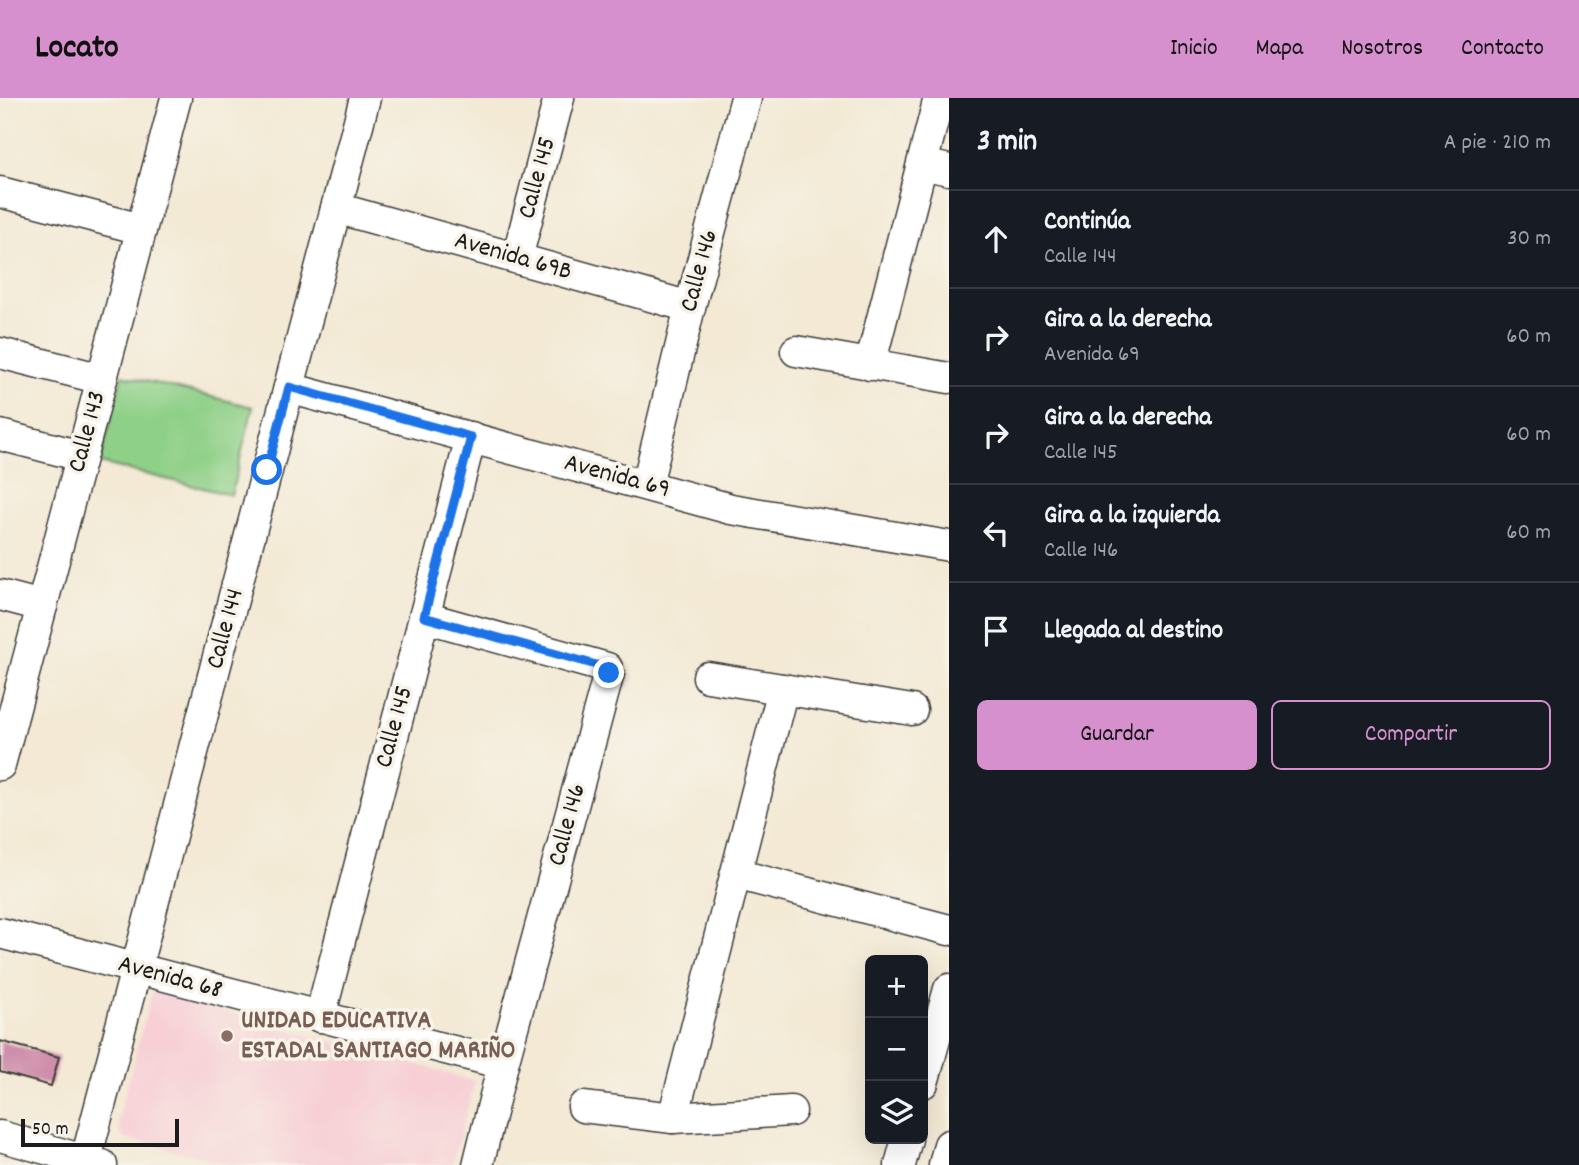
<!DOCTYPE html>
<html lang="es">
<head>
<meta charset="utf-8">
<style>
	body { margin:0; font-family:Dekko,sans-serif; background:#20242c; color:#f1f3f6 }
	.controls { position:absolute; right:21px; bottom:21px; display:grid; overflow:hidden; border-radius:10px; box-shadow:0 7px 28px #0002 }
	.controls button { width:63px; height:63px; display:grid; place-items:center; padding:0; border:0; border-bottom:2px solid #363941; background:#171b24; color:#f1f3f6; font:35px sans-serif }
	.scale { position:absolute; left:21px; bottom:18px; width:158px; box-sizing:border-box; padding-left:7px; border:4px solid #1c1c1c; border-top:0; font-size:19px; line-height:24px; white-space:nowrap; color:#1c1c1c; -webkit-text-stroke:5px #f7f3e8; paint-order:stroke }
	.stop { position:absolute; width:21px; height:21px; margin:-16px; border:5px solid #1a73e8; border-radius:50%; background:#fff }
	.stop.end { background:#1a73e8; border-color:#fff; box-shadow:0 2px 7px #0008 }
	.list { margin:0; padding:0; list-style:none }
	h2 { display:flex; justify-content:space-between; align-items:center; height:91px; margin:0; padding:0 28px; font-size:30px }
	h2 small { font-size:23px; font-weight:400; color:#9ea1a6 }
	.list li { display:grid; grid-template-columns:46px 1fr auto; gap:21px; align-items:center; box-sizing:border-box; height:98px; padding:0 28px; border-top:2px solid #363941 }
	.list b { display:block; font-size:26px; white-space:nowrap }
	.list p { margin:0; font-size:23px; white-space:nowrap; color:#9ea1a6 }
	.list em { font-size:23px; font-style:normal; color:#9ea1a6 }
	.actions { display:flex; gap:14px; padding:21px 28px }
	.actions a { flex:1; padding:16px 0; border:2px solid #d690ce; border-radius:10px; text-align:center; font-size:24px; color:#d690ce }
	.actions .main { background:#d690ce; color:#111 }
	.icon { flex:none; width:38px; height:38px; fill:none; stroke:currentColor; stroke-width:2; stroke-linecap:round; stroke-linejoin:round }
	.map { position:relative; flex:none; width:949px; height:1067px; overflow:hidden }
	header { display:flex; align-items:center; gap:42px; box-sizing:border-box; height:98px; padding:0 35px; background:#d690ce; color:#111 }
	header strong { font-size:33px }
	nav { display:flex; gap:38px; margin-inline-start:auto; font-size:24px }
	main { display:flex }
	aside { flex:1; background:#171b24 }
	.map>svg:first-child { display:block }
	.built { fill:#f7cfd5 }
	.green { fill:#8fd088; stroke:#567652; stroke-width:2 }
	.building { fill:#cf8fac }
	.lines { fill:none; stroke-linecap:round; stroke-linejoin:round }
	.minor-casing { stroke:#3c3b38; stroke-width:33 }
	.minor { stroke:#fff; stroke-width:30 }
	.route { stroke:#1a73e8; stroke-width:9 }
	.education-dot { fill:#8d6e63; stroke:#f7f3e8; stroke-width:2.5 }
	.labels { text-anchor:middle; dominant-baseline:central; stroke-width:7; stroke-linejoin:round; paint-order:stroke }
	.street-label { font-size:26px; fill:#1c1c1c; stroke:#f7f3e8 }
	.education-label { font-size:26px; font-weight:bold; fill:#785e54; stroke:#f7f3e8; text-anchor:start }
</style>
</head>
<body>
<header>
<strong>Locato</strong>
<nav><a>Inicio</a><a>Mapa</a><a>Nosotros</a><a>Contacto</a></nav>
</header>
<main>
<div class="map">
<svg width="949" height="1067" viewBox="0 0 949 1067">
	<rect width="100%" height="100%" fill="#f7f3e8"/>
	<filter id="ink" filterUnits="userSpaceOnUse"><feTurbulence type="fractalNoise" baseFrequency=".0143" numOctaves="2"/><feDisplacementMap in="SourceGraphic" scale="14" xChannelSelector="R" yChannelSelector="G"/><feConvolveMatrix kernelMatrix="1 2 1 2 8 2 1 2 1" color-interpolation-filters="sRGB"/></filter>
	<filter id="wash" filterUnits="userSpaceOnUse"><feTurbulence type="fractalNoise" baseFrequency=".00686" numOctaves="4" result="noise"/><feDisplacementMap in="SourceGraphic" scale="28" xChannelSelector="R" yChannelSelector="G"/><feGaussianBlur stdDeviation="1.57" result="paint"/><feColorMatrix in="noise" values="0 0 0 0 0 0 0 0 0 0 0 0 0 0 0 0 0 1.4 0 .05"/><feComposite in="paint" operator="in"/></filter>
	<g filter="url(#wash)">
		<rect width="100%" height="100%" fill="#f3e9d4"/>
		<path class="built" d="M152 893 475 983 452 1067H232L124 1040 120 1035 118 1022Z"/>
		<path class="green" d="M122 277 253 309 231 397 100 365Z"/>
		<g id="blocks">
			<path class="building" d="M0 943 59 959 51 988 0 974Z"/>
		</g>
	</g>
	<g filter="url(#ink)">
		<use href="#blocks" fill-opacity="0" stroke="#3c3b38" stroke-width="2"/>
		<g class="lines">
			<g class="minor-casing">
				<g id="minor">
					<path d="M922 66 949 72"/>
					<path d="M0 94 141 131"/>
					<path d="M336 110 690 209"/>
					<path d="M517 160 559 0"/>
					<path d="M796 253 949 280"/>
					<path d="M0 255 102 281"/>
					<path d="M870 267 939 0"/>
					<path d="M289 290 731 411 949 448"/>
					<path d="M0 337 81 358"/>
					<path d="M647 387 690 209 746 0"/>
					<path d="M0 497 42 508"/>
					<path d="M424 519 607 570 609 575 503 966 478 1067"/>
					<path d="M708 579 912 612"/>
					<path d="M0 667 176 0"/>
					<path d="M736 776 949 832"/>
					<path d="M0 835 503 966"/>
					<path d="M320 919 471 339"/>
					<path d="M923 985 949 891"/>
					<path d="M583 1009 673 1020 791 1013"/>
					<path d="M673 1020 783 591"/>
					<path d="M0 1038 102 1067"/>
					<path d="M86 1061 365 0"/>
					<path d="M900 1067 907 1041"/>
					<path d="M944 1067 949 1047"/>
				</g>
			</g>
			<use href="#minor" class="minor"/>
		</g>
	</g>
	<g class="lines" filter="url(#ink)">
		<path class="route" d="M267 372 289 289 471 339 424 519 607 570 609 575"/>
	</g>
	<circle class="education-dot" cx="227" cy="938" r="7"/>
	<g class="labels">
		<g class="street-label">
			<text transform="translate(538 80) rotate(-75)">Calle 145</text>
			<text transform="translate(513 159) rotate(16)">Avenida 69B</text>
			<text transform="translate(700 173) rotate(-75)">Calle 146</text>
			<text transform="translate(88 334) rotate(-75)">Calle 143</text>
			<text transform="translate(617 379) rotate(15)">Avenida 69</text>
			<text transform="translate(226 531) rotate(-75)">Calle 144</text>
			<text transform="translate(395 629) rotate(-75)">Calle 145</text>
			<text transform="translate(568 727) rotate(-75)">Calle 146</text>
			<text transform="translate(170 880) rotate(15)">Avenida 68</text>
		</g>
		<g class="education-label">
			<text x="241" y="923">UNIDAD EDUCATIVA<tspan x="241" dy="30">ESTADAL SANTIAGO MARIÑO</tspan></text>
		</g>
	</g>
</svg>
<div class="controls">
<button>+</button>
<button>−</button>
<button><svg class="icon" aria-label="layers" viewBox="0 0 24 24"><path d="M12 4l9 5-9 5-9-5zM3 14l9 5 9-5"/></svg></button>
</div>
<div class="scale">50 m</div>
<div class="stop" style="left:267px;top:372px"></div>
<div class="stop end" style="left:609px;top:575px"></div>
</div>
<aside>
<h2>3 min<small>A pie · 210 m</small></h2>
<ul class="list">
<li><svg class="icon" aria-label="ahead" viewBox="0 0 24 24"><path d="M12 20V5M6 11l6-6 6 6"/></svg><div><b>Continúa</b><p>Calle 144</p></div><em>30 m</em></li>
<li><svg class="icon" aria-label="right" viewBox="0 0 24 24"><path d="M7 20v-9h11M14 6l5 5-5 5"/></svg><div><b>Gira a la derecha</b><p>Avenida 69</p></div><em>60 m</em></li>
<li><svg class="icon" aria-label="right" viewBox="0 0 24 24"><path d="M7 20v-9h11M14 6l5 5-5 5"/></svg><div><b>Gira a la derecha</b><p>Calle 145</p></div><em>60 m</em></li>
<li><svg class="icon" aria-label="left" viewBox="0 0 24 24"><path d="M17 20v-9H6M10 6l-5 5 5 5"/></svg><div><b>Gira a la izquierda</b><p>Calle 146</p></div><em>60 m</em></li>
<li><svg class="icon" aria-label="arrive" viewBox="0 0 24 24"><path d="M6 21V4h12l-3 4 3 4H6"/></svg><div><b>Llegada al destino</b></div></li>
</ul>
<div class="actions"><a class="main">Guardar</a><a>Compartir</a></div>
</aside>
</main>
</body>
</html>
